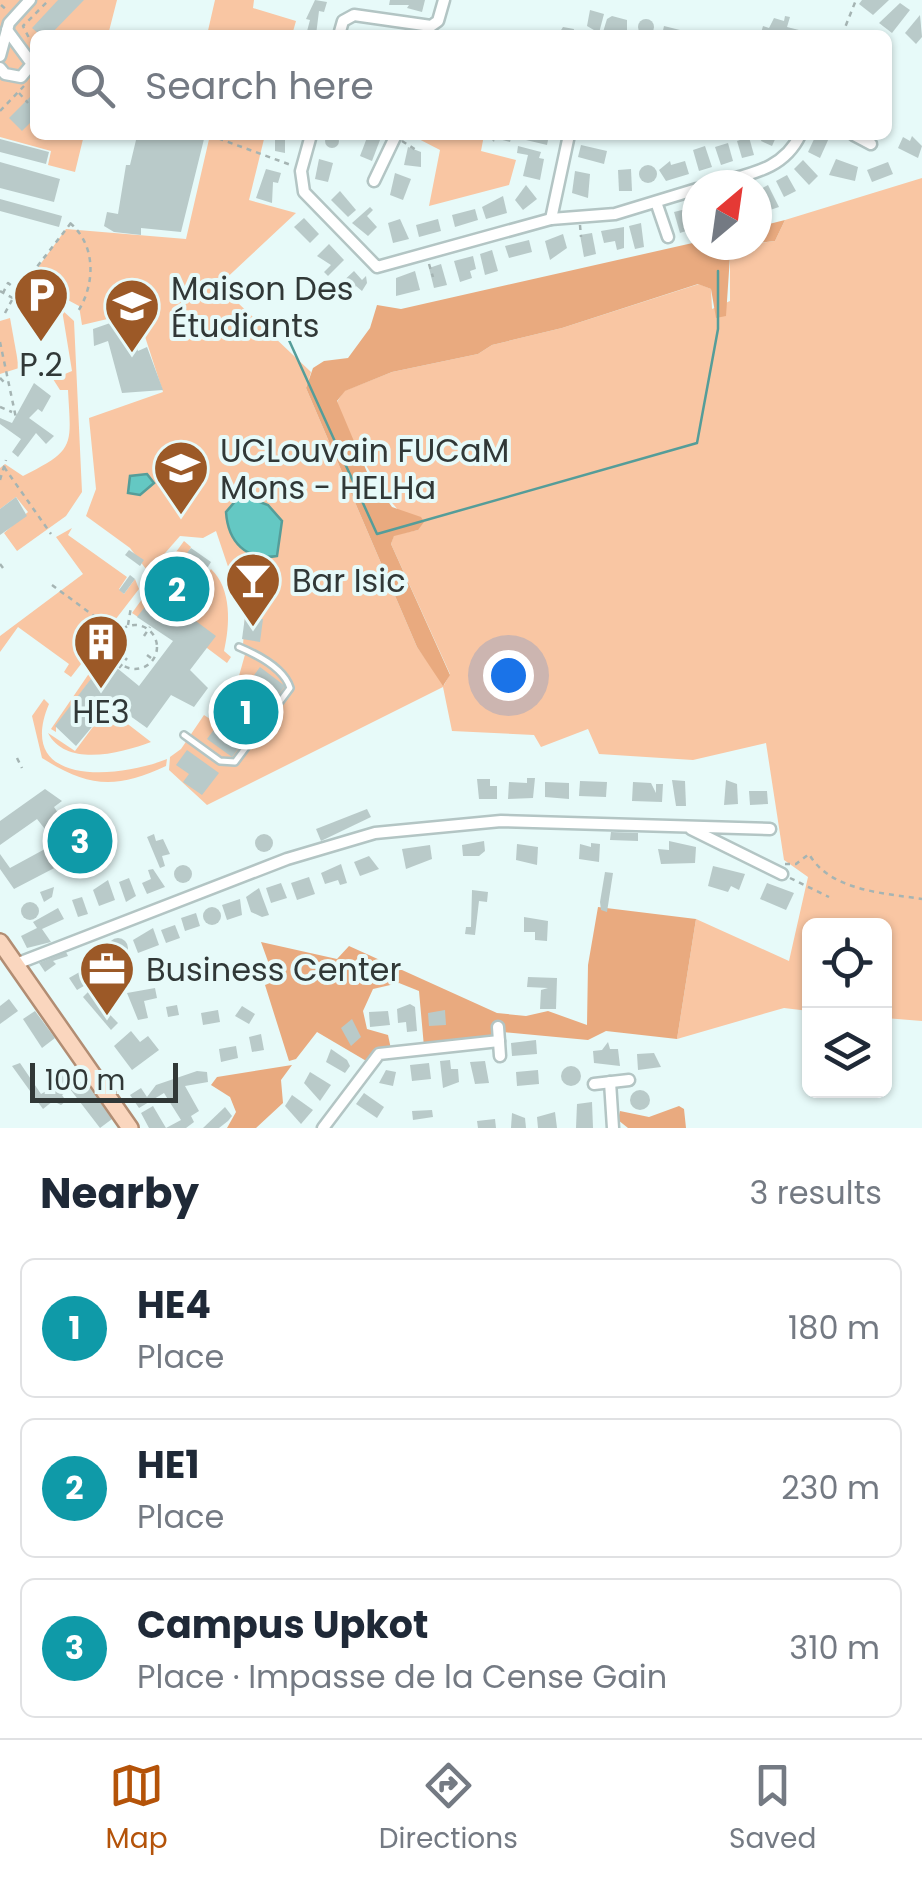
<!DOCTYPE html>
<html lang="en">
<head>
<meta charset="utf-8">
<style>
	body { margin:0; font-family:Poppins,sans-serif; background:#f2f2f3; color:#1f2937 }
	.controls { position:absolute; right:30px; bottom:30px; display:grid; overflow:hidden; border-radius:15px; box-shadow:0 2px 8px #0004 }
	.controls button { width:90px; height:90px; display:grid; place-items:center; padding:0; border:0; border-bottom:2px solid #e0e1e3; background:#fff; color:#1f2937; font:50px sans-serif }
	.compass { position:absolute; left:682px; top:170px; width:90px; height:90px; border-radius:50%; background:#fff; box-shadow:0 2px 8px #0004; rotate:29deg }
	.scale { position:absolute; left:30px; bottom:25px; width:148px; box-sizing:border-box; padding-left:10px; border:5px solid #313837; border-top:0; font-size:28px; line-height:35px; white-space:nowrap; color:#313837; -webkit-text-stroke:8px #e7faf9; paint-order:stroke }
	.you { position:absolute; left:508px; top:675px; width:35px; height:35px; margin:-25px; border:8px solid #fff; border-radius:50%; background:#1a73e8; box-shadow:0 0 0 15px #1a73e833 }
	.badge { display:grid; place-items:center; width:65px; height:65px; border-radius:50%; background:#b45309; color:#fff; font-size:32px; font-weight:700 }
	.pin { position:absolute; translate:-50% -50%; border:5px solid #fff; box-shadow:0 2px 10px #0006 }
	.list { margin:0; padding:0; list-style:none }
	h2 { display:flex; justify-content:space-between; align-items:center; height:130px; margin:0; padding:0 40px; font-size:42px }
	h2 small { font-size:32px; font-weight:400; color:#747a83 }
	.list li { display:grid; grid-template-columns:65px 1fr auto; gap:30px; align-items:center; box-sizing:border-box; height:140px; margin:0 20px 20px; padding:0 20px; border:2px solid #e0e1e3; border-radius:15px }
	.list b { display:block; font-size:38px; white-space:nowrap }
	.list p { margin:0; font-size:32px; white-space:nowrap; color:#747a83 }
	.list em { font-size:32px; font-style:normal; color:#747a83 }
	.icon { flex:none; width:55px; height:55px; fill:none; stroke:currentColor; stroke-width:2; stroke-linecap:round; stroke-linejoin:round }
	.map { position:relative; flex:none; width:922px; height:1128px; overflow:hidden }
	.search { position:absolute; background:#fff; box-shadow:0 2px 8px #0004; left:30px; right:30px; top:30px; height:110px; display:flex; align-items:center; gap:25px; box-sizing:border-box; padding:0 35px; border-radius:15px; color:#747a83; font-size:38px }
	.sheet { height:610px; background:#fff }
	nav { display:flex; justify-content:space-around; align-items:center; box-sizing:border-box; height:140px; border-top:2px solid #e0e1e3; background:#fff; font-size:28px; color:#747a83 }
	nav a { display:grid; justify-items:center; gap:5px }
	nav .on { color:#b45309 }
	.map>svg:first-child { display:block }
	.green { fill:#f9c6a3 }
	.forest { fill:#e9aa7f }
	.water { fill:#64c8c3; stroke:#559d99; stroke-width:2.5 }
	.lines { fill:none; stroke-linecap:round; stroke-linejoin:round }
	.stream { stroke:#559d99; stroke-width:2.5 }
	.building { fill:#b9cac9 }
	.service-casing { stroke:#b3c5c4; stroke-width:10 }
	.minor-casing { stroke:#b3c5c4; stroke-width:15 }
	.primary-casing { stroke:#b28d73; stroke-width:20 }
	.path { stroke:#a5b4b3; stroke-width:2.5; stroke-dasharray:5 5; stroke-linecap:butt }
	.service { stroke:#fff; stroke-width:5 }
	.minor { stroke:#fff; stroke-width:10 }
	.primary { stroke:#fad6be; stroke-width:15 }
	.labels { text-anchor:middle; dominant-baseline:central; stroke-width:8; stroke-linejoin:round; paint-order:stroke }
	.poi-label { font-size:32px; fill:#313837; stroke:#e7faf9; text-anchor:start }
</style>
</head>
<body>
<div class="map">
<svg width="922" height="1128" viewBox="0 0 922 1128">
	<rect width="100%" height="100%" fill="#e7faf9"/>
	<g class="green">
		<path d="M0 0H117L108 35H35V135H84L75 172 48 165 51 151 0 137Z"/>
		<path d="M215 0H254L253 8 296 21 292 35H207Z"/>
		<path d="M210 135H265L249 200 296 213 219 285 311 372 306 388 417 647 444 685 450 674 391 544 394 535 418 530C378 494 355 451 337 402L344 391 392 372 478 354 492 345 562 328 699 284 711 289 712 309 730 301V256L735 246 775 241 785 220 922 178V1021L885 1018 884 926H810L809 1011 784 1008 677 1039 696 919 789 961 808 877 784 860 766 743 693 760 599 754 588 729 541 747 534 735 452 731 443 687 207 805 169 770 170 757 181 749 204 715 216 723 220 719 212 708 237 683 246 651 277 670 243 645 245 617 216 531 203 538 180 536 152 568 146 569 130 548 86 516 96 489 89 418 163 392 137 312 82 325 79 306 66 299 16 307 17 296 66 229 186 239Z"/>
		<path d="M411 135H484L481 151 516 160 509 185 429 206 440 150Z"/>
		<path d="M62 310 74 321 82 492 66 516 17 551 4 533 28 512 16 497 0 509V468L5 464 23 476C76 450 71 446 68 390H60L53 379 72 371Z"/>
		<path d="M10 318 19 368 0 374V321Z"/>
		<path d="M72 528 68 535 127 577 119 589 124 594 135 579 139 589 71 677 64 672 69 664 18 627 0 652V636L83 574 56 537Z"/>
		<path d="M184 541 191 547 189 551 138 617 132 613Z"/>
		<path d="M211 569C232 589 230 625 224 651L231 657 227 663 207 648 181 610Z"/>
		<path d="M101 656 106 659 56 726V732L51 729Z"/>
		<path d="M44 699 49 704C14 787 118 779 167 759L166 766C116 789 89 788 42 758L32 716Z"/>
		<path d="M107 708 151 742C122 753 66 768 48 733L75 751Z"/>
	</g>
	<g class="forest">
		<path d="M785 220 775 241 757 243V227Z"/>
		<path d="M697 242 736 245 730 256 726 316 716 318 711 289 698 284 562 328 492 345 478 354 392 372 345 391 337 401 367 472 392 507 421 517 424 522 418 530 394 536 391 544 450 675 443 686 417 647 306 388 313 368 324 361 348 358 370 328 377 305 401 309Z"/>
		<path d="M598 907 696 919 677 1039 606 1031 588 1040 503 1032 499 1041 424 1047 419 991 399 983 373 989 363 1011 367 1029 388 1035 391 1049 368 1062 317 1032 296 1059 289 1061 265 985 275 981 261 942 337 959 349 946 497 1013 526 1016 548 1011 587 1025 588 965Z"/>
		<path d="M292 1065 281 1080 283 1103 256 1128H227L236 1112 230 1097 211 1085 217 1077Z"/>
		<path d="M679 1106 684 1109 686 1128H628L618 1120 620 1111 649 1117Z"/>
	</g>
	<g class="water">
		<path d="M147 474 154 483 140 495 128 493 130 476Z"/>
		<path d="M246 497 268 505 282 521 277 556C246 561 228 542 226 512L238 498Z"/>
	</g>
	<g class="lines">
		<path class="stream" d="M288 338 377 534 697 443 718 329V271"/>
	</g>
	<g class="building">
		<path d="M58 0H84L50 35H40L32 28Z"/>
		<path d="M315 0 327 2 324 12 319 11 316 35H306L310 20 306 19Z"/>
		<path d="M390 0H425L422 12 407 8 409 5H389Z"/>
		<path d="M862 0H889L873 15 859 4Z"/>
		<path d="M900 3 910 10 892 33 879 23Z"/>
		<path d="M590 10 604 14 599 33 587 26Z"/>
		<path d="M920 15 922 37 916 44 905 33Z"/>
		<path d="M612 16 627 20V35L603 32 607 19Z"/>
		<path d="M785 16 790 17 787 27 799 30 797 35 761 33 763 26 769 28 774 18 784 21Z"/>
		<circle cx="646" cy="27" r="8"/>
		<path d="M664 26 680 30 679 35H662Z"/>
		<path d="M563 27 574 29 573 35H558Z"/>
		<path d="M35 92V118L22 131 9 118Z"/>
		<circle cx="332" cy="141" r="7"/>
		<path d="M122 135H205L181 232 141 228V235L114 232 104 226 107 212 118 214 126 165H130L136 140Z"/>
		<path d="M275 135H285V153L275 151Z"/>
		<path d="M368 135 380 140 372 161 360 156Z"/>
		<path d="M487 135H512L510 142 495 138 494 142Z"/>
		<path d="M527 135H549L547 145 526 140Z"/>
		<path d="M763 135H777L772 146 761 141Z"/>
		<path d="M816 135 829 138 820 158 808 152Z"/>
		<path d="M912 136 922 146 918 158 898 148 903 137 910 141Z"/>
		<path d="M749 137 754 155 742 158 737 141Z"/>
		<path d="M0 139 49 152 46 164 0 152Z"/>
		<path d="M728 143 733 161 721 165 715 147Z"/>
		<path d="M581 145 607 151 604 164 578 157Z"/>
		<path d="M518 146 541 152 539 158 544 159 540 180 523 176 528 155 517 153Z"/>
		<path d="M705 146 712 167 699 171 693 150Z"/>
		<path d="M408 147 421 152V167L404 165Z"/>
		<path d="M319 159 333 163 328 182 315 179Z"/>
		<path d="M836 159 858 167 855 181 829 175Z"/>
		<path d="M803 160 818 176 809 185 794 169Z"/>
		<path d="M670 161 671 165 685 161 689 174 666 181 659 170Z"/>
		<path d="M0 162 60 179 54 202 0 188Z"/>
		<path d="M888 162 893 174 872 182 867 170Z"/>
		<circle cx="648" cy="174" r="9"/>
		<path d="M266 169 281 173 278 183 273 182 272 203 256 198Z"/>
		<path d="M631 169 632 191H619L618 170Z"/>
		<path d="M575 171 590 174 588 198 572 193Z"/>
		<path d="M395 173 411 179 403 200 390 195Z"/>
		<path d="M787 175 796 191 784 197 776 181Z"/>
		<path d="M526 185 537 199 523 210 515 200Z"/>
		<path d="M768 185 779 207 767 211 765 202 757 204V191Z"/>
		<path d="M340 191 356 210 348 217 331 200Z"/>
		<path d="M503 196 507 213 486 219 482 207Z"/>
		<path d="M0 199 62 216 59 227 0 211Z"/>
		<path d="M370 207 373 210 367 216 377 227 368 236 352 223Z"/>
		<path d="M475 209 478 220 455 227 452 215Z"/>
		<path d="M686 209 692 229 680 233 674 212Z"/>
		<path d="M304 218 319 234 310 243 294 227Z"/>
		<path d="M400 219 409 239 393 243 388 223Z"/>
		<path d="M438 219 441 231 419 237 416 225Z"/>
		<path d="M641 223 644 247 635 249 629 226Z"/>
		<path d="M624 227V248L617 250 615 241 604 243 601 231Z"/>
		<path d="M592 233 596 254 584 257 580 235Z"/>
		<path d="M563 234 567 248 550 260 545 241Z"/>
		<path d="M529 240 532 252 509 258 505 246Z"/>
		<path d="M329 244 344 260 328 276 324 272 331 265 317 256Z"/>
		<path d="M492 250 498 271 485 275 480 254Z"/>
		<path d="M473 256 476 269 470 271 472 278 460 282 454 261Z"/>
		<path d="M441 264 447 285 434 288 429 268Z"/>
		<path d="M354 271 362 280 366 276 367 283 362 291 356 286 347 295 338 286Z"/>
		<path d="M415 271 420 290 396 296V278Z"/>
		<path d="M136 314 141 329 131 333 138 351 147 347 163 390 122 393 108 341 94 346 93 329Z"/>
		<path d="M34 383 51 396 42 412 38 409 29 418 54 436 46 444 36 433 18 457 12 452 21 439 0 424V418L12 423Z"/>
		<path d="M16 497 27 516 0 535V509Z"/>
		<path d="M191 548 211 562 181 610 216 636 190 670 208 688 194 707 171 695 147 728 112 703 76 746 55 726 106 659 139 686 173 641 137 617Z"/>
		<path d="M129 550 144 560 140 566 125 555Z"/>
		<path d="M130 575 135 579 124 594 119 590Z"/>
		<path d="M245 617 263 619 260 642 242 639Z"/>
		<path d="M260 667 285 686 232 757 207 739Z"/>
		<path d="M187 750 219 773 202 795 183 782 189 774 176 765Z"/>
		<path d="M527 778H535L533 798 508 799 509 782 527 783Z"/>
		<path d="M477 779H490V786H497V799H479Z"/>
		<path d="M672 780 685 781 686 806H676Z"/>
		<path d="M726 780 737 784 738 804 724 805Z"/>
		<path d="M580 781 607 782 606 797 579 796Z"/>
		<path d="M545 782 569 783V799L545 797Z"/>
		<path d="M633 782 651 783 656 793V784H663L662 802 632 801Z"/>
		<path d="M45 789 62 801 54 807 73 835 92 825 110 839 14 889 0 869V854L10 868 56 843 37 819 0 845V821Z"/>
		<path d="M749 791H767L768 804 750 805Z"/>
		<path d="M367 809 371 817 321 841 316 829Z"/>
		<path d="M611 832 638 833V841L610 840Z"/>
		<circle cx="264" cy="843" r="9"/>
		<path d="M154 834 156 841 163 839 170 854 162 856 165 866 160 868 147 837Z"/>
		<path d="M484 841 485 851 479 856H463L462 845Z"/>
		<path d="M669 841 696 847 695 863 661 864 658 849 669 850Z"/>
		<path d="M591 843 600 844 599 862 579 859 580 844 591 847Z"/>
		<path d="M517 844 538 847 537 865 516 860Z"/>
		<path d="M430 845 432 859 406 869 402 849Z"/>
		<path d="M369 856 379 869 360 876 354 862Z"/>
		<path d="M341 864 347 883 340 885 338 880 325 884 321 873Z"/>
		<circle cx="183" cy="874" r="9"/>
		<path d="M713 866 745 874 739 890 731 886 728 892 708 886Z"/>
		<path d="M153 869 165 887 147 894 142 883 151 879 148 870Z"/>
		<path d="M605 872 613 873 607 912 601 910 600 902Z"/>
		<path d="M309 877 315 894 297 900 291 883Z"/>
		<path d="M129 878 136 896 126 902 119 882Z"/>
		<path d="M108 880 115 900 99 906 93 890Z"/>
		<path d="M281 883 287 898 271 903 266 888Z"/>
		<path d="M767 883 794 893 786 910 760 899Z"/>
		<path d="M54 887 52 897 44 902 40 892Z"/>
		<path d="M259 888 269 915 262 917 251 912 246 897Z"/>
		<path d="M472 890 488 892 487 902 479 901 475 935 465 934 466 927H471Z"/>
		<path d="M82 897 88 914 78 917 72 900Z"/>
		<path d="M240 899 242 915 227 920 222 905Z"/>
		<circle cx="30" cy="911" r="9"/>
		<circle cx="212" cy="916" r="9"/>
		<path d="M58 908 64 919 42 929 51 942 27 948 21 936 37 928 33 922Z"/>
		<path d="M196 913 200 926 185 931 181 918Z"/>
		<path d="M524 917 548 921 547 941 535 940V932H524Z"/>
		<path d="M175 925 180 938 166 943 161 930Z"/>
		<path d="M153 928 159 945 138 953 133 940Z"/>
		<circle cx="118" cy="948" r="10"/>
		<path d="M66 952 68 956 53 961 56 964 45 972 39 963Z"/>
		<path d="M99 961 105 972 115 966 120 975 110 980 106 973 77 990 69 978Z"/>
		<path d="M528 977 557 978 556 1009H540L541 990 548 988 527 987Z"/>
		<path d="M155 988 157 998 144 1001 148 1018 138 1020 127 993Z"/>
		<path d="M88 992 118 1023 111 1030 83 997Z"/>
		<path d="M9 999 18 1011 0 1024V1006Z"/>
		<path d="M410 1004 415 1007 417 1031 407 1032 406 1022 398 1023 397 1009Z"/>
		<path d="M177 1005 179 1015 168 1017 166 1007Z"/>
		<path d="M242 1006 255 1014 249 1024 235 1016Z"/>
		<path d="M218 1010 220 1022 203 1025 201 1013Z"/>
		<path d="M445 1010 446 1025 429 1026 428 1013Z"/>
		<path d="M35 1011 55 1038 42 1048 23 1019Z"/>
		<path d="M388 1011 390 1025 370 1027 369 1012Z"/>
		<path d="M352 1019 361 1037 351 1046 341 1028Z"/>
		<path d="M131 1031 140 1042 148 1036 159 1050 132 1070 114 1046Z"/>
		<path d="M261 1034 264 1050 252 1052 249 1037Z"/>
		<path d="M536 1040 537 1054 512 1056 511 1043Z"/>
		<path d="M608 1042 610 1049H618L620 1066 594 1063 593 1051 602 1050Z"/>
		<path d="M236 1046 238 1058 221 1062 219 1049Z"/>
		<path d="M331 1049 347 1060 350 1066 345 1073 326 1062Z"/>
		<path d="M654 1053 661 1067 638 1070 637 1054Z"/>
		<path d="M450 1060 451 1069H458L459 1082 443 1088 440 1061Z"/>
		<path d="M485 1061 489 1083 475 1084 470 1062Z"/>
		<path d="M20 1063 41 1094 57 1085 53 1079 67 1068 74 1078 67 1083 71 1089 84 1080 112 1119 100 1128 70 1089 62 1095 66 1101 61 1105 53 1101 43 1109 12 1066Z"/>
		<path d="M429 1063 431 1079 412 1081 410 1065Z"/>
		<circle cx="571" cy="1076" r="10"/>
		<path d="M386 1070 396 1072 393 1086 379 1083Z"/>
		<path d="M538 1070 539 1084 517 1086 516 1072Z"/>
		<path d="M197 1071 207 1072 208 1082 185 1086 199 1111 191 1116 194 1122 186 1128H149L141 1113 153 1106 166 1128 181 1120 164 1093 139 1108 130 1095 141 1088 147 1097 156 1085Z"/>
		<path d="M310 1072 331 1085 320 1101 304 1083Z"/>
		<circle cx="640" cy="1100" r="10"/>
		<path d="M364 1093 384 1107 377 1118 356 1104Z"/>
		<path d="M292 1095 313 1110 301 1124 285 1106Z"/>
		<path d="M592 1102 593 1128H576L577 1104Z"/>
		<path d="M225 1107 232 1116 228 1121 219 1128H203Z"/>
		<path d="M432 1110 433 1117 413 1120 412 1111Z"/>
		<path d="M555 1112 557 1128H538L537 1117Z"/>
		<path d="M512 1113 525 1118 526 1128H511Z"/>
		<path d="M495 1119 496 1128H478L477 1121Z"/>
	</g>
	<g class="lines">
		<g class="service-casing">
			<path id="service" d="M184 735 220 761 235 762 290 688C284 668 258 655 239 647"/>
		</g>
		<g class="minor-casing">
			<g id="minor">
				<path d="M339 35 343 21 354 15 431 26 438 21 444 0"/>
				<path d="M0 56 9 23 30 0"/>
				<path d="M0 68 5 74 21 77 32 64 7 30"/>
				<path d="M311 135 301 171 304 192 377 267 551 219 615 214 697 189"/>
				<path d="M854 135 871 144"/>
				<path d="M374 181 396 135"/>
				<path d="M711 185C747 174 783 171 800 135"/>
				<path d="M656 202 668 237"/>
				<path d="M551 219 569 135"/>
				<path d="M691 829 782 874"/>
				<path d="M16 964 287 859 375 833 501 821 770 829"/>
				<path d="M498 1027 500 1056"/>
				<path d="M610 1082 613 1128"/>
				<path d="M594 1084 629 1080"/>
				<path d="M323 1128 379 1054 499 1041"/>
			</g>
		</g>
		<g class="primary-casing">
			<path id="primary" d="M0 942 130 1128"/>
		</g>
		<g class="path">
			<path d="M1 5 8 11"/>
			<path d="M842 35 856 0"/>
			<path d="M33 46 23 26 49 0"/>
			<path d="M19 93 28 103"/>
			<path d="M0 111 24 86"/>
			<path d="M209 135 291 165"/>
			<path d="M402 141 416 150"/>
			<path d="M70 223C96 245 96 284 77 313"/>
			<path d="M580 225 581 237"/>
			<path d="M429 264 433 277"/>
			<path d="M19 290 74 219"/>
			<path d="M0 291 20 302 26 297 8 283 3 293"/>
			<path d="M5 313 12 300"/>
			<path d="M0 342 16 418"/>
			<path d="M0 378 7 385"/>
			<path d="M0 407 12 412"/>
			<path d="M4 467 51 534"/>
			<path d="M0 480 6 460"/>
			<path d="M0 564 3 568"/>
			<path d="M52 585 124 638"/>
			<path d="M128 625 131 607"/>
			<circle cx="135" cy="647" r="22"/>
			<path d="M144 636 150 627"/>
			<path d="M98 653 111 649"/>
			<path d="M147 655 155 661"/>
			<path d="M119 668 127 658"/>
			<path d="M17 758 22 768"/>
			<path d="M785 864H796L809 854C830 891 884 893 922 899"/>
			<path d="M790 878 829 897"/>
		</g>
		<use href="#service" class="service"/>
		<use href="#minor" class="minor"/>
		<use href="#primary" class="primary"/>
	</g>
	<defs>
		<g id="parking-pin" transform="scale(2.875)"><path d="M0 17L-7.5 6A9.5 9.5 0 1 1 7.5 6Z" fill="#9c5927" stroke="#e7faf9"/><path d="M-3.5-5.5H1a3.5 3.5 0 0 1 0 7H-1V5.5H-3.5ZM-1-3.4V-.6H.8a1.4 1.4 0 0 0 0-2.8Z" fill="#fff"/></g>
		<g id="school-pin" transform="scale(2.875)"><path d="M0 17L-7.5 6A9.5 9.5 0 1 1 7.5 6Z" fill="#9c5927" stroke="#e7faf9"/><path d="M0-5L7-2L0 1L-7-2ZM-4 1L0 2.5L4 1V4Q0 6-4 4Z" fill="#fff"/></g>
		<g id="university-pin" transform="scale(2.875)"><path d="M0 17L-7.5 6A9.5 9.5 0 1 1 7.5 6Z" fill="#9c5927" stroke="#e7faf9"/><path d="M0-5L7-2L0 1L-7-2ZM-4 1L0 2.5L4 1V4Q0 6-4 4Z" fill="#fff"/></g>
		<g id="bar-pin" transform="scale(2.875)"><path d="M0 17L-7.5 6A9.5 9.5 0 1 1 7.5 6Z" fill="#9c5927" stroke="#e7faf9"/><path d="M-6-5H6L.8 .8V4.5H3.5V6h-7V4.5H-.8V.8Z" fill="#fff"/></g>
		<g id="building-pin" transform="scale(2.875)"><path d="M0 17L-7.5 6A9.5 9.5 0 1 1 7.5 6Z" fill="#9c5927" stroke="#e7faf9"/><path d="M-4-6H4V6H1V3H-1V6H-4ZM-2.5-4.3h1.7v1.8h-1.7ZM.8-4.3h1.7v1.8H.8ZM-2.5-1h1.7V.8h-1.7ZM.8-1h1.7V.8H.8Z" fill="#fff"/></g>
		<g id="office-pin" transform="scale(2.875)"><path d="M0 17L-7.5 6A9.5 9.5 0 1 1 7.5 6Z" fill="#9c5927" stroke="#e7faf9"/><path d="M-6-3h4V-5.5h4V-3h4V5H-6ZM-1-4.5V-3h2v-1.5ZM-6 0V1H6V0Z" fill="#fff"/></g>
	</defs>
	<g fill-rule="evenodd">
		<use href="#parking-pin" x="41" y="295"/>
		<use href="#school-pin" x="132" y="306"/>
		<use href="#university-pin" x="181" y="468"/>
		<use href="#bar-pin" x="253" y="580"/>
		<use href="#building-pin" x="101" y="642"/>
		<use href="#office-pin" x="107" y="969"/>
	</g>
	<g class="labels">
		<g class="poi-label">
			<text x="171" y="288">Maison Des<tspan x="171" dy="37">Étudiants</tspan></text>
			<text x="41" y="364" text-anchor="middle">P.2</text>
			<text x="220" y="450">UCLouvain FUCaM<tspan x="220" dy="37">Mons - HELHa</tspan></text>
			<text x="292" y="580">Bar Isic</text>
			<text x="101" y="711" text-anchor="middle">HE3</text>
			<text x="146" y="969">Business Center</text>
		</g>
	</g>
</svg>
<div class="controls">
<button><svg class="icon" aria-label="locate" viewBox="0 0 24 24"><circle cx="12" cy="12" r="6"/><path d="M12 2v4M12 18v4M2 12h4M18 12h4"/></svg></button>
<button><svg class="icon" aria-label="layers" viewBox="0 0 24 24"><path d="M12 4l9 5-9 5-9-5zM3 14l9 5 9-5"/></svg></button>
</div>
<svg class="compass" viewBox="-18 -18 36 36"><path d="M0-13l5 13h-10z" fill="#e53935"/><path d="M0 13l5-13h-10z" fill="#747a83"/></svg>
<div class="scale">100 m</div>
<div class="you"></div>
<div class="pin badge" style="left:246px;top:712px;background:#0f9aa8">1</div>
<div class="pin badge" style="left:177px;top:589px;background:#0f9aa8">2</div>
<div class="pin badge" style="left:80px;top:841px;background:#0f9aa8">3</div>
<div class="search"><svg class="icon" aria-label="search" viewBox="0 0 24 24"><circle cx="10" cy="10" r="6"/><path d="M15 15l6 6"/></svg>Search here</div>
</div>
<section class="sheet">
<h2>Nearby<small>3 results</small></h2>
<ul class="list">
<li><span class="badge" style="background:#0f9aa8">1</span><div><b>HE4</b><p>Place</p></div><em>180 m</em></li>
<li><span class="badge" style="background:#0f9aa8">2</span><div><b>HE1</b><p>Place</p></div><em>230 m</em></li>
<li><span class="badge" style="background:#0f9aa8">3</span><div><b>Campus Upkot</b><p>Place · Impasse de la Cense Gain</p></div><em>310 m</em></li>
</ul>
</section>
<nav>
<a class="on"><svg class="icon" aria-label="map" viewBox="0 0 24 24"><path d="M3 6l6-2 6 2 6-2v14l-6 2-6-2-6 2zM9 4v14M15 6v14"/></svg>Map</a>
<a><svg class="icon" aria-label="directions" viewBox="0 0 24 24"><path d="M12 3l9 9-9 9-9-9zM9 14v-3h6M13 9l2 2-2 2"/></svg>Directions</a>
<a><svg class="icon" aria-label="saved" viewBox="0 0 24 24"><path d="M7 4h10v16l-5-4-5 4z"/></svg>Saved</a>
</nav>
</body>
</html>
